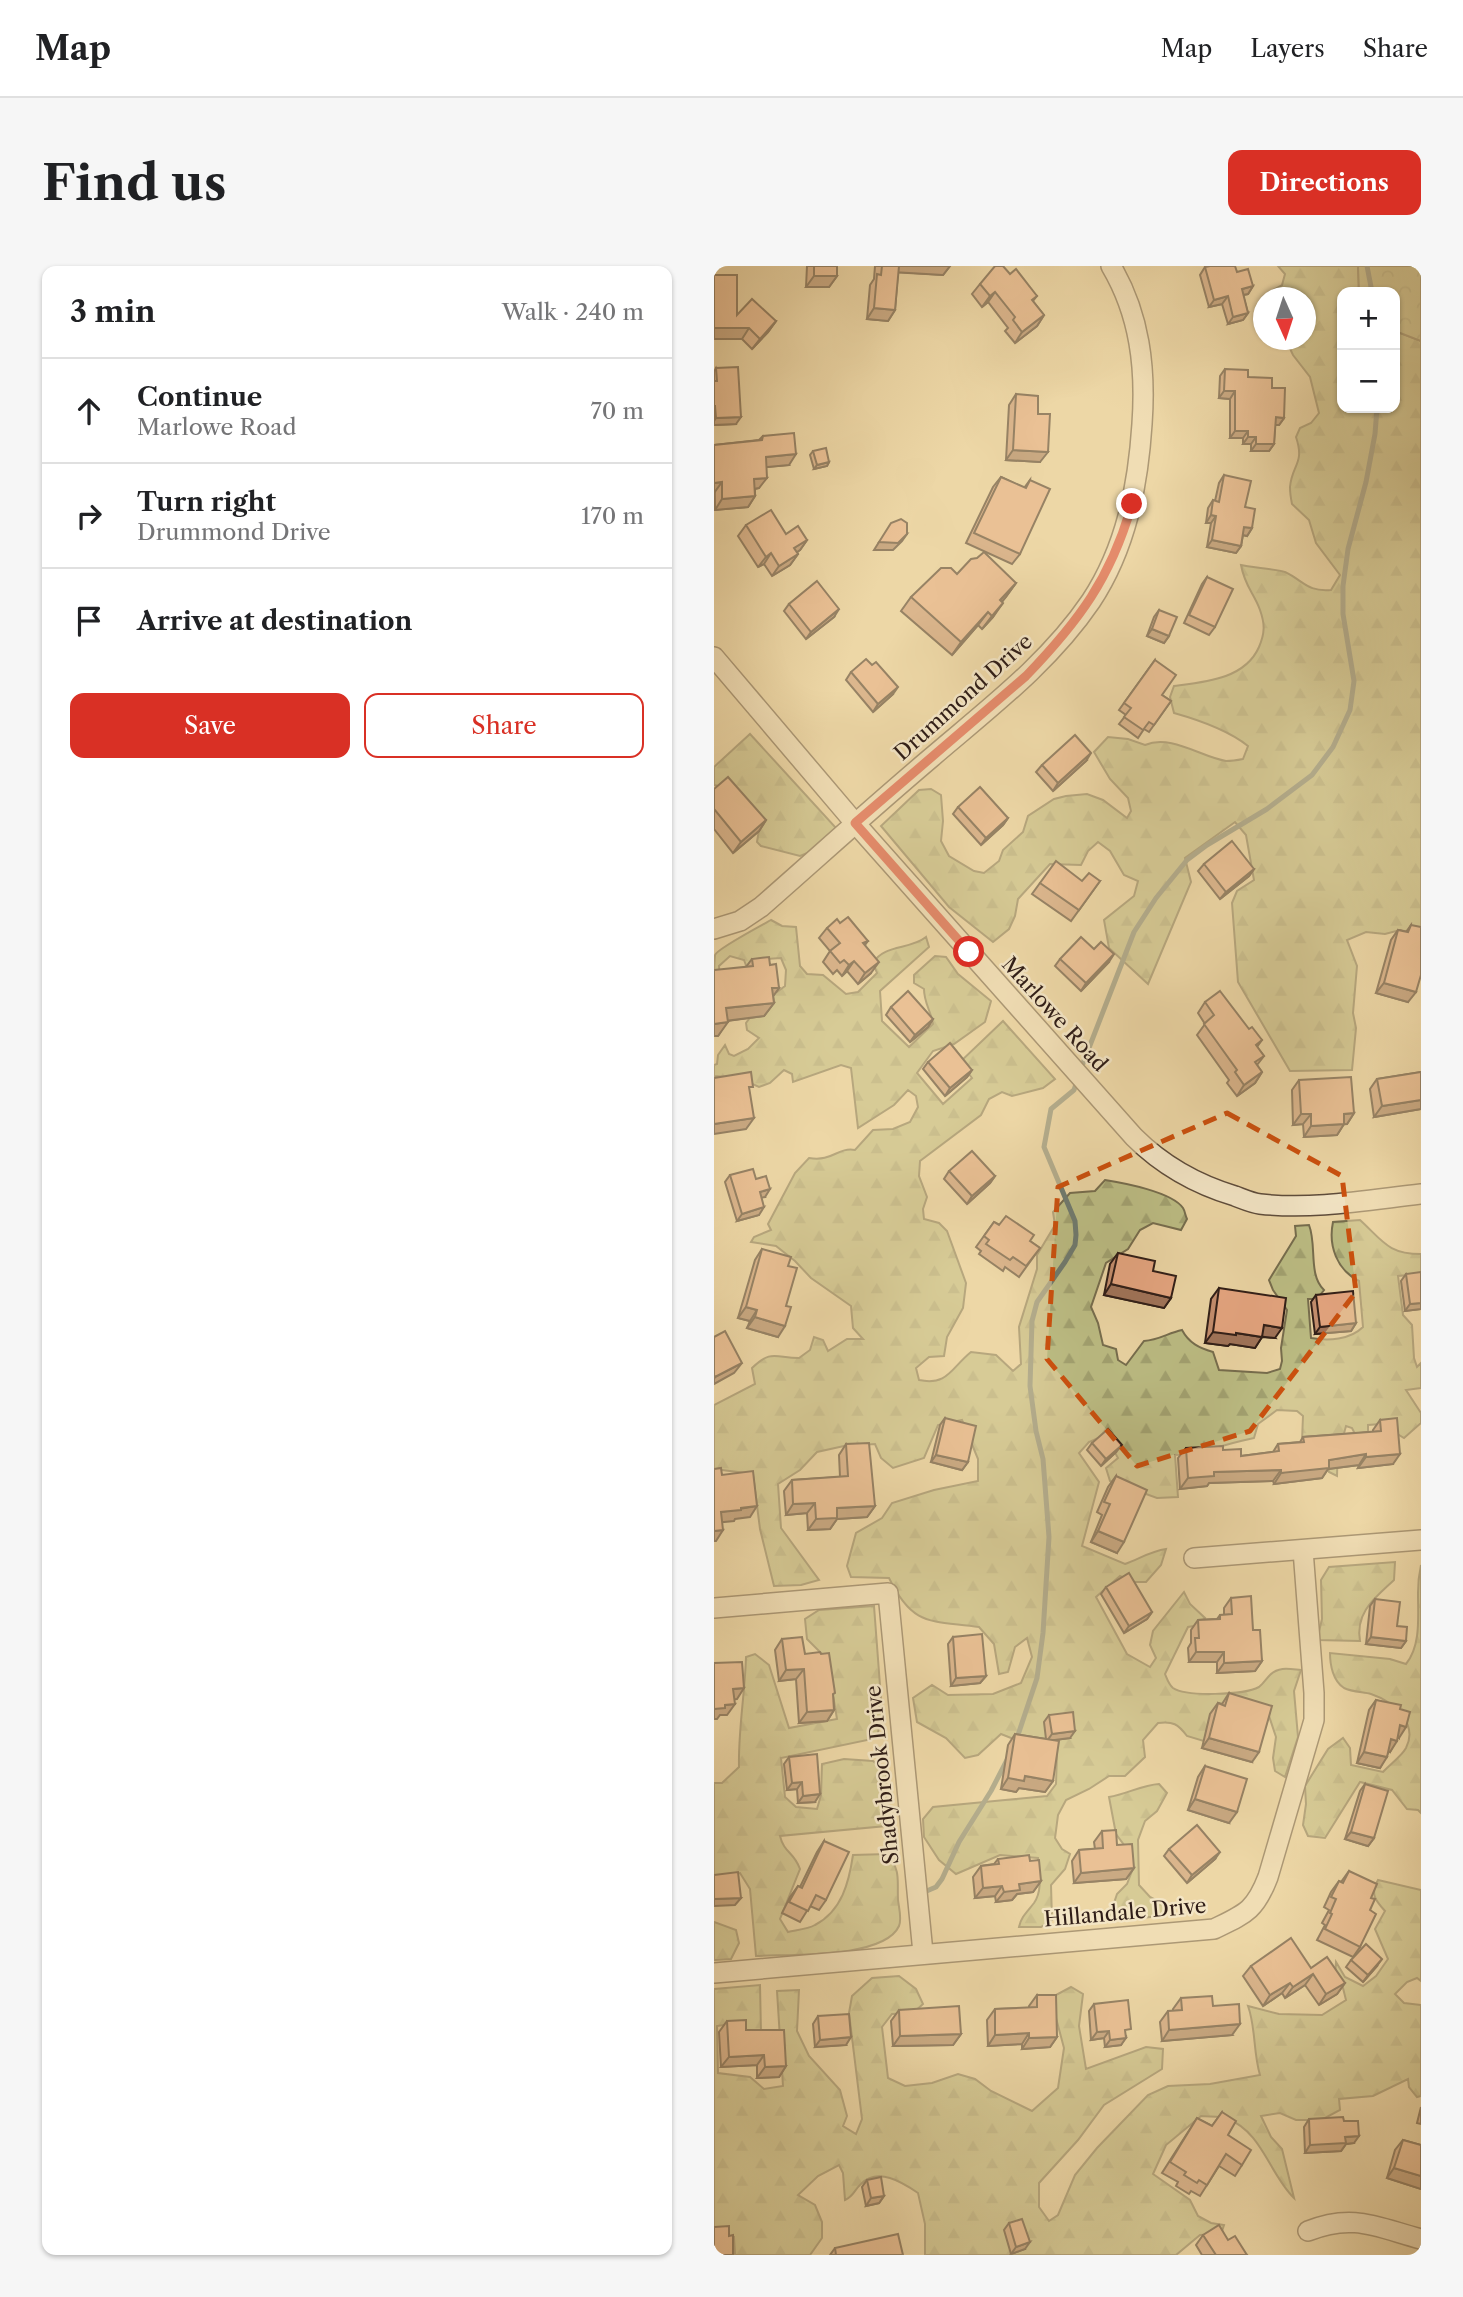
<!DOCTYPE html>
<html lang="en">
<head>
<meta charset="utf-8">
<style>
	body { margin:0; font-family:"Libre Caslon Text",serif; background:#f6f6f6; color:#202124 }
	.controls { position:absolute; right:21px; top:21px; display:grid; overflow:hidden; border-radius:14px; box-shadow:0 2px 5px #0004 }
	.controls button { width:63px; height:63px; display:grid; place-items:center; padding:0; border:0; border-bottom:2px solid #e0e0e0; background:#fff; color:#202124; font:35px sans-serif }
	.compass { position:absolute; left:539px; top:21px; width:63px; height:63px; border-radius:50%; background:#fff; box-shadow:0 2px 5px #0004; rotate:177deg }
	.stop { position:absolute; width:21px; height:21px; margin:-16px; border:5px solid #d93025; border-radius:50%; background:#fff }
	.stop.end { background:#d93025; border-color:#fff; box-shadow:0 2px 7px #0008 }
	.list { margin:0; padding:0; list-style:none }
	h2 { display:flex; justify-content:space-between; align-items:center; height:91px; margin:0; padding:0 28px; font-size:30px }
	h2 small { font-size:23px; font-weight:400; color:#757577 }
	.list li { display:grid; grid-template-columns:46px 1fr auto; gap:21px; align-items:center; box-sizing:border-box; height:105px; padding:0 28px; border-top:2px solid #e0e0e0 }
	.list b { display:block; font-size:26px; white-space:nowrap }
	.list p { margin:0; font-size:23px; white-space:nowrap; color:#757577 }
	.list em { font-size:23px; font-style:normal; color:#757577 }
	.actions { display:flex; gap:14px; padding:21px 28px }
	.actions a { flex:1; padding:16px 0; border:2px solid #d93025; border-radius:14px; text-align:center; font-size:24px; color:#d93025 }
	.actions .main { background:#d93025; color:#fff }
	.icon { flex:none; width:38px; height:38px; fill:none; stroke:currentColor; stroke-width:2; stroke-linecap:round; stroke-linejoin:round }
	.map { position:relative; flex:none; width:707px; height:1989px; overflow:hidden; border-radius:14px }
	header { display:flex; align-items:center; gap:42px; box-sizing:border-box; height:98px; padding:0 35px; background:#fff; border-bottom:2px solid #e0e0e0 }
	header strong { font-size:33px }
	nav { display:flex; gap:38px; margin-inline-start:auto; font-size:24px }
	.intro { display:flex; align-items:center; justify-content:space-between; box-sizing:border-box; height:168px; padding:0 42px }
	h1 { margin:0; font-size:49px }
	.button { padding:18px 32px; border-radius:14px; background:#d93025; color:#fff; font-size:24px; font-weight:700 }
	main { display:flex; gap:42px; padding:0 42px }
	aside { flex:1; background:#fff; border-radius:14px; box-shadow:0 2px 5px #0004 }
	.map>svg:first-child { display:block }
	.forest { fill:url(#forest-firs); stroke:#766d4e; stroke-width:2 }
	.park { fill:url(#park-crowns); stroke:#766d4e; stroke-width:2 }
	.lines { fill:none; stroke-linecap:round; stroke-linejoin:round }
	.stream { stroke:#6f7b70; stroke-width:5 }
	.minor-casing { stroke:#5e4c3b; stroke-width:22 }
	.minor { stroke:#f3e5c5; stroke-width:19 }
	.wall { fill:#c68f6f; stroke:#2f1d17; stroke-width:2 }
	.shaded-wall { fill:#a1745a; stroke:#2f1d17; stroke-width:2 }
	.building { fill:#e6a681; stroke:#2f1d17; stroke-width:2 }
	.route { stroke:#d93025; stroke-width:9 }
	.marked { fill:none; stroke:#cc500e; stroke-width:5; stroke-dasharray:14 9; stroke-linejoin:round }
	.labels { text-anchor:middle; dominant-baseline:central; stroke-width:5; stroke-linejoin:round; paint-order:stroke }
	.street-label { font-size:21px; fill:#2f1d17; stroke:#f3e5c5 }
</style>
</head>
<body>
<header>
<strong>Map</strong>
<nav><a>Map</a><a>Layers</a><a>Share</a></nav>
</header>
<div class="intro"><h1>Find us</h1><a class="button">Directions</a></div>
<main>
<aside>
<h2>3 min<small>Walk · 240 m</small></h2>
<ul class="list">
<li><svg class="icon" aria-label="ahead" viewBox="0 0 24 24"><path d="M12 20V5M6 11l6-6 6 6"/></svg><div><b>Continue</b><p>Marlowe Road</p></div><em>70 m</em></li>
<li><svg class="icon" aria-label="right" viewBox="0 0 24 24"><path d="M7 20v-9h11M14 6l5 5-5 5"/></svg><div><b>Turn right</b><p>Drummond Drive</p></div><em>170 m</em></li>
<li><svg class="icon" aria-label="arrive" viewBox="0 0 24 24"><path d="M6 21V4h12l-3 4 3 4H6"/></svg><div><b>Arrive at destination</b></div></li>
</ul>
<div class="actions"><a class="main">Save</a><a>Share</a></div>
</aside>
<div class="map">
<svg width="707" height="1989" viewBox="0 0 707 1989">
	<defs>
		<pattern id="forest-firs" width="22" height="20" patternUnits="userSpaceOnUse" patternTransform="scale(1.75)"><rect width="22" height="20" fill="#bcbd84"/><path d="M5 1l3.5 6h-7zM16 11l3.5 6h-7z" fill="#a2a271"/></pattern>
		<pattern id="park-crowns" width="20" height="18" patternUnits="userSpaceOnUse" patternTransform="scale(1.75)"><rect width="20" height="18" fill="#bcbd84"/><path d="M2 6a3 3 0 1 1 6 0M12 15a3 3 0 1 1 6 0" fill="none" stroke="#a2a271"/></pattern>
	</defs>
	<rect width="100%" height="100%" fill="#edd7a6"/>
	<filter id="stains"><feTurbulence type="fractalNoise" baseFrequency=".00286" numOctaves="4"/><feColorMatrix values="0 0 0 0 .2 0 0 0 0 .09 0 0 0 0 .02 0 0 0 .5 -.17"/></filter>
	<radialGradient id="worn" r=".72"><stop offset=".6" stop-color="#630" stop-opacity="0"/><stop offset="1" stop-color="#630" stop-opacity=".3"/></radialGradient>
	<g class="forest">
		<path d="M564 0H644L645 26H628V142H681V65L707 75V669L686 664 671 668 652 666 633 674 643 700 639 747 642 762 638 804 576 805 524 716 518 637 523 625 540 614 532 569 521 556 471 592 477 616 434 718 395 682 390 654 420 630 424 615 410 609 396 585 384 576 374 585 367 599 336 598 304 633 301 650 295 663 279 676 235 641 167 560 205 524 217 523 227 529 229 555 227 575 235 590 260 605 270 607 285 595 289 584 309 566 314 550 340 533 352 530 373 528 389 534 413 552 417 545 414 532 396 513 380 486 394 471 414 473 431 479C457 468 487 491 512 495 518 495 524 494 529 493L534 480C514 464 485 454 460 447L456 431 460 420C491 416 531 413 545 381 551 367 551 358 546 344 540 327 531 321 527 299 536 301 568 304 571 306 590 315 593 326 617 324L626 309 602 277 595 254 578 238C577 233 576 226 576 221 578 198 591 198 582 171L586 162 597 157 605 147 596 111 579 89 572 74H592V32L553 31 554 27 568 19 571 8Z"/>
		<path d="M36 468 122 562 106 582 86 590 47 580 43 576 45 564 39 548 12 522 0 519V501Z"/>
		<path d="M57 654 68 660 82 661 86 700 93 708 109 709 132 728 144 726 163 707 159 697C170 678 196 684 212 671L215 681 166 725 168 755 195 781 219 758C217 745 210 737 210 723L200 717V709L221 690 232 691 244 708 277 735 271 756 240 778 219 785 203 807 229 838 258 812 246 796 289 755 341 813 329 822 298 830 288 826 275 833 267 849 206 895 205 910 213 931 209 943 210 953 225 957 233 965 252 1017 249 1042 233 1071 230 1090 215 1091 202 1102 205 1114C234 1120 237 1102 257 1086L282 1089 299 1105 307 1098 305 1061 323 1003V989L341 959 339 946 356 927 381 925 391 914C410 917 458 926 469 942 471 945 471 949 473 953L467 964 439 957 426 964 414 983 392 997 377 1041 384 1057 389 1079 402 1083 404 1094 412 1099 430 1075C445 1074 454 1067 468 1064 475 1077 485 1082 499 1086L505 1104 553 1107 566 1103 568 1095 567 1082 573 1044 559 1024 555 1014 582 970 581 960 595 959C603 979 594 1009 610 1024L603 1033H594L597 1072C614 1075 636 1074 649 1061L645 1015C623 1004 614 980 619 956L646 954C669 975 674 988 707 988V1008L684 1010 689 1049 698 1059 700 1092 703 1101 707 1097V1122L692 1124 707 1147V1157L690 1172 667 1158 654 1159V1166L641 1168 638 1162 632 1160 629 1171 624 1177 623 1210 615 1206 611 1192 588 1175 589 1150 583 1145 563 1144 544 1158 540 1172C514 1177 487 1188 461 1189L464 1231 443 1232 396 1215 392 1202 404 1192 391 1169 375 1176 365 1187 385 1216 368 1280 411 1298C425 1293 437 1285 452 1283L447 1299 432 1316H420L406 1310 382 1331 413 1388 436 1401 442 1392 436 1379 439 1365 470 1326 476 1338 491 1352 486 1359 474 1361 451 1408C453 1413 455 1419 459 1422 472 1431 530 1429 545 1421 549 1418 552 1413 556 1409 565 1400 576 1403 587 1404L580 1425 584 1471 571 1511 561 1505 559 1492 562 1471 555 1450 493 1476 473 1470C464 1458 459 1455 444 1457L429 1474 431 1491 411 1510H395L375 1523 352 1534 344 1549 341 1572 348 1583 356 1588 351 1603 337 1619 338 1654 327 1661H305C307 1651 313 1646 320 1637 329 1624 325 1607 324 1592L286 1589 242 1608 225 1594 210 1571 209 1553 219 1541 333 1530 342 1518 343 1488 328 1473 297 1472 287 1468 264 1489 251 1492 232 1472 203 1456 199 1432 218 1419 234 1429 279 1428 307 1417 318 1391 313 1372 301 1381 294 1406 285 1408 280 1378 265 1361C216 1354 199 1361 175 1312L137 1311 133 1300 142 1267 168 1252 178 1237 220 1224 264 1215V1193L248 1154 224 1159 210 1192 179 1202 167 1192 161 1178 130 1180 103 1186 86 1204 64 1218 67 1262 105 1314 87 1319 60 1320 46 1263 39 1208 0 1203V1139L41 1118 38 1102C57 1083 62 1092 85 1092L96 1084 100 1071 109 1074 114 1085 133 1073H149L139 1062 137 1040 97 1012 81 995 62 980 37 976 40 971 57 964 54 958 81 907 95 892C119 896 123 881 141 884L159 864 179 863 196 856 204 841 202 830 194 824 180 839 144 862 137 802 127 799 79 816 78 808 70 804 56 817 45 821 25 812 0 810V799L3 798 4 789 11 779 15 788 20 790 34 783 45 772 33 764 32 757 41 745 50 725 63 726 71 720 72 704 67 692 52 693 33 702 30 694 16 690 5 700 6 714 0 722C0 712 0 697 1 689 3 683 48 659 57 654Z"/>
		<path d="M681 1296 680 1314C661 1332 641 1346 646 1375L603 1374 608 1353 607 1314 615 1301Z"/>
		<path d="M707 1299V1547L704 1544 693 1543 678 1524 646 1516 611 1572 594 1570 589 1559 592 1538 591 1520 614 1483 629 1472 636 1482 637 1499 669 1506C675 1499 687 1491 692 1482 705 1457 678 1435 657 1428 649 1426 638 1426 630 1422 619 1415 616 1399 616 1387L676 1393 692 1398C707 1380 704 1351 704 1327 704 1318 705 1308 707 1299Z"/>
		<path d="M160 1340 168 1446 163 1472 67 1492 71 1531 82 1541 103 1543 107 1529 108 1498 130 1493 159 1495 172 1506V1560L66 1570C70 1587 80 1586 86 1603L66 1653 74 1666C83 1664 94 1663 101 1659 128 1645 135 1616 139 1589L174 1588C187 1607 183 1612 184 1634 185 1642 188 1653 185 1660 170 1693 74 1688 42 1690L36 1623 26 1607 0 1610V1517H8L25 1501C24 1466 31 1427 32 1391L41 1388 55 1399 75 1462 123 1453 113 1393 93 1373 91 1353 105 1344Z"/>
		<path d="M445 1518 453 1527 443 1545 431 1555 424 1574 425 1619 436 1631 453 1640V1647L447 1650 394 1655 403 1628 413 1618 418 1605 413 1583 402 1568 395 1531C413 1528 428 1519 445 1518Z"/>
		<path d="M664 1614 707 1624V1715L703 1712 693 1716 681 1728 690 1737 707 1739V1830L703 1831 695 1821 694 1813 659 1830 625 1833 626 1844 611 1852 600 1854H582L566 1847 547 1850 557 1871 568 1883 580 1932C556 1909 548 1866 514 1853 507 1850 496 1851 487 1850L452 1879 439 1908 476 1934 484 1950 497 1957 510 1959 507 1968 486 1969 462 1989H211V1958L204 1927C188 1916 164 1901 147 1918 140 1924 140 1930 131 1934L129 1907 125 1899 104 1910 84 1929 101 1939 108 1956V1972L96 1989H21L20 1971 0 1970V1723L46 1719 47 1767 34 1768 16 1758 3 1760 4 1807 36 1811 50 1823 69 1820 63 1725 85 1724 83 1765 95 1790 126 1824 133 1850 129 1860 142 1868 148 1853 135 1747 138 1730 158 1712 185 1710 202 1723 209 1738 199 1747 178 1748 168 1761 174 1812 191 1820 218 1817 244 1808 261 1813 277 1825 318 1845 344 1822 350 1782 342 1752 340 1730 357 1721 369 1728 365 1760 372 1803 432 1781 449 1783 448 1803 390 1839 364 1874 325 1917V1941L335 1955 344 1949 361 1909 383 1882 434 1829 454 1820 496 1818 546 1809C539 1786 542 1762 534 1740L565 1748 608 1749 632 1734 629 1722 621 1712 622 1696 631 1711 649 1720 662 1710 674 1693 661 1663 671 1645C661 1634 656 1628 664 1614Z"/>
		<path d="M0 1656 22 1664 25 1677 17 1693 0 1694Z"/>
	</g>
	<path class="park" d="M644 0H707V75L681 65V26H645Z"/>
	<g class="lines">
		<g class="stream">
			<path d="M653 0 658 26"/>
			<path d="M366 805 420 666 442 632 473 594 493 579 553 543 598 509 619 481 636 444 640 415 629 348V320L634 283 652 216 661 168 663 142"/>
			<path d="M302 1475 323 1412 329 1367 335 1271 329 1193 322 1165 316 1120 318 1055 323 1036 351 996 361 979 362 969 361 955 330 881 337 843 360 824 363 815"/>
			<path d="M208 1627 222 1621 228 1613 245 1576 277 1525 293 1494"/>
		</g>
		<g class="minor-casing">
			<g id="minor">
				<path d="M0 391 141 557 420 871C449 900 481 918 521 930 529 933 538 937 546 938 599 944 654 934 707 928"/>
				<path d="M0 663 26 655 47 641C104 591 160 540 218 491 274 443 335 397 377 335 412 282 424 220 428 158 432 102 426 49 397 0"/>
				<path d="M480 1292 707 1274"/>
				<path d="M0 1342 174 1327 209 1687"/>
				<path d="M0 1707 500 1663C531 1648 541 1645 554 1611L600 1454V1427L589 1284"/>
				<path d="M594 1965C639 1947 662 1961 707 1973"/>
			</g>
		</g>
		<use href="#minor" class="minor"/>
	</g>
	<g class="wall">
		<path d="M93 0H123V10L115 21H92Z"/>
		<path d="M161 0H236L229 9 184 6 181 44 174 55 153 53 156 19 160 13Z"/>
		<path d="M491 1 523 6 539 20 534 28 529 29 534 47 529 54 514 58 508 38 495 41 486 9Z"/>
		<path d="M296 8 323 30 319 35 330 49 323 60 301 77 291 65 294 62 274 36 268 41 258 28 266 18Z"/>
		<path d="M23 49 62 55 54 66 38 83 28 73Z"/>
		<path d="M2 102 22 158 0 159V106Z"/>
		<path d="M511 103 534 111 558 122 570 152 565 159H561L560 178 555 185H537V178H529V172H516V133L505 132 506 110Z"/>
		<path d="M302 128 324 148 326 196 292 194 295 139Z"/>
		<path d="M49 170 75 199 52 201 45 222 41 223V230L34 241 1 244 0 179 45 174Z"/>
		<path d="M99 185 115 196 113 200 100 203 96 189Z"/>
		<path d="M510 209 531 241 538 262 533 270 529 269 527 280 522 287 493 281 497 257H492L494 242 499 234 501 235 505 217Z"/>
		<path d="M287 211 310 222 316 214 306 288 298 298 252 277 279 221Z"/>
		<path d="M32 259 72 268 93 274 86 284 83 286 84 288 76 299 58 310 50 298 44 301 24 270Z"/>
		<path d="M243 308 302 317 288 336 279 351 268 363 264 359 238 389 187 345 197 331Z"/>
		<path d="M493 311 501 361 495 369 470 357 488 318Z"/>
		<path d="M75 338 120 351 92 373 70 345Z"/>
		<path d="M445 344 455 370 450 377 433 370 440 351Z"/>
		<path d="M441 394 448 429 457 435 435 466 430 463 424 472 405 458 412 449 405 444Z"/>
		<path d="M158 399 179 428 159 446 132 414 137 406Z"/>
		<path d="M372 495 339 525 322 506 328 499Z"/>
		<path d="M0 523 52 554 45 565 19 587 0 563Z"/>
		<path d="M244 541 294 552 289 559 267 579 239 548Z"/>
		<path d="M490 598 540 603 535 610 506 633 484 605Z"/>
		<path d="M386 615 357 655 318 628 326 617Z"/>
		<path d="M126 657 154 675 151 679 157 707 144 718 133 705 128 710 123 704 119 708 109 696 116 685 105 672 113 662Z"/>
		<path d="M697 659 694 736 662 727 677 674 684 664 692 666Z"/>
		<path d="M380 683 395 696 367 725 341 700 346 693Z"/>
		<path d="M38 693 56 699 65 722 59 730 60 737 50 750 13 755 4 770 32 701Z"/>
		<path d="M491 736 535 763 548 774 543 781 550 790 543 799 548 806 541 817 523 830 513 817 515 814 483 769 491 758 484 747Z"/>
		<path d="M177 741 219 753 214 761 196 776 172 749Z"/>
		<path d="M214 796 258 804 253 811 231 830 209 803Z"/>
		<path d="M707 806V843L660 851 656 823 663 813Z"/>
		<path d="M585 814 640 847 633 858H630L623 869 590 871 589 858 579 859 578 824Z"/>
		<path d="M235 905 281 910 276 917 253 938 230 913Z"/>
		<path d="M16 909 42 913 51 931H47L45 949 23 955 11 916Z"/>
		<path d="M280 956 316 975 326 982 305 1011 291 1001 289 1005 265 988 267 985 262 981Z"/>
		<path d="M48 983 74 1000 64 1071 33 1062 36 1055 24 1052 41 994Z"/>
		<path d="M404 987 439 1005 457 1032 450 1042 390 1029 396 998Z"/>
		<path d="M692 1008 707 1043 691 1045 687 1015Z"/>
		<path d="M505 1022 561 1072 548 1071 541 1082 516 1078 514 1080 491 1077 497 1033Z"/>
		<path d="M602 1029 642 1057 637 1065 601 1068 597 1036Z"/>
		<path d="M231 1152 254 1196 248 1204 217 1196 226 1159Z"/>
		<path d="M666 1154 679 1198 644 1202 645 1199 614 1203 608 1212 560 1218 559 1215 495 1217 493 1220 466 1223 464 1192 472 1182 509 1184 527 1190 559 1186 564 1178 586 1176 589 1171 659 1166V1164Z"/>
		<path d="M378 1177 402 1186 387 1200 373 1184Z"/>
		<path d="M132 1178 161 1240 153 1251 123 1253 116 1263 94 1264 93 1247 72 1249 70 1225 78 1214 126 1211 125 1189Z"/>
		<path d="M402 1210 403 1287 377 1276 388 1249 383 1246 394 1221Z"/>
		<path d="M392 1321 438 1346 433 1353 410 1367 387 1328Z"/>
		<path d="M517 1332 539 1364 548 1395 541 1405 503 1407V1396H475L474 1382 477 1377V1364L484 1354 503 1353 506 1349H510V1342Z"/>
		<path d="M661 1333 683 1360 692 1375 687 1382 652 1378 656 1340Z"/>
		<path d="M239 1371 272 1410 266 1417 237 1420 234 1378Z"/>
		<path d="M68 1373 91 1388 119 1430 120 1444 113 1455 85 1457 82 1413 65 1415 61 1384Z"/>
		<path d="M515 1427 538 1496 488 1482 496 1448 504 1437 508 1438Z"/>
		<path d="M662 1434 686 1443 685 1472 684 1471 676 1486 675 1485 666 1502 643 1497 655 1444Z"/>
		<path d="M335 1449 356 1472 340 1474 339 1515 331 1526 305 1522 302 1526 287 1523 294 1479 301 1468 332 1473 330 1456Z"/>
		<path d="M75 1491 101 1536 84 1537 83 1523 73 1524 70 1498Z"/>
		<path d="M491 1500 515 1557 474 1544 484 1511Z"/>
		<path d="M651 1518 660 1572 654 1580 631 1573 646 1525Z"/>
		<path d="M388 1565 420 1602 412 1613 360 1617 358 1595 365 1584 381 1583 380 1576Z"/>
		<path d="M110 1575 112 1634 105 1644 96 1640 86 1656 68 1647 76 1631 84 1620 86 1621 103 1586Z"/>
		<path d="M455 1583 501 1593 473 1617 450 1590Z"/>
		<path d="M284 1593 316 1595 327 1615 319 1626 303 1628 298 1634 282 1636 281 1630 261 1632 259 1611 267 1600 280 1598Z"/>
		<path d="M635 1605 657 1632 656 1644 646 1681 639 1691 603 1674 611 1659 608 1657 615 1644 610 1641 617 1626 625 1615 627 1616Z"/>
		<path d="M637 1694 663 1700 649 1716 632 1701Z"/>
		<path d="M537 1700 597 1702 631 1717 623 1728 605 1739 591 1719 571 1732 568 1727 549 1740 529 1710Z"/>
		<path d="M323 1729 343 1771 336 1781 308 1783V1778L274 1780 273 1754 281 1743 315 1742V1740Z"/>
		<path d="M467 1732 518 1769 448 1775 446 1756 454 1745H459V1743Z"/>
		<path d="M380 1738 412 1770 407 1779 391 1781 390 1772 377 1774 375 1745Z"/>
		<path d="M185 1744 247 1768 239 1779 179 1780 177 1755Z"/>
		<path d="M104 1750 132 1779 101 1781 99 1758Z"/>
		<path d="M13 1755 32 1764 72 1800 65 1811 43 1812V1799L7 1801 5 1766Z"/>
		<path d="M707 1841V1858L703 1857Z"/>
		<path d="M508 1846 514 1869 528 1899 521 1910 505 1900 486 1930 477 1925 475 1928 462 1920 464 1916 448 1907 483 1852 498 1860Z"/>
		<path d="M595 1853 630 1855 640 1877 632 1878 627 1885 591 1887 590 1861Z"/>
		<path d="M689 1874 707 1879V1923L673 1912 681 1884Z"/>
		<path d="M153 1914 170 1930 165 1937 152 1940 148 1921Z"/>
		<path d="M295 1957 311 1983 297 1988 290 1964Z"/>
		<path d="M489 1969 514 1974 533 1989H488L482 1979Z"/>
		<path d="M121 1982 189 1989H116Z"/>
	</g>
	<g class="shaded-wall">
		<path d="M182 0H236L229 9 178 6Z"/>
		<path d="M100 10H123L115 21H92Z"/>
		<path d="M539 20 534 28 523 30 528 23Z"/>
		<path d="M281 26 274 36 268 41 276 30Z"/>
		<path d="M514 30 508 38 495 41 500 34Z"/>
		<path d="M160 42 181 44 174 55 153 53Z"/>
		<path d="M534 47 529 54 514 58 519 51Z"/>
		<path d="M330 49 323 60 301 77 308 66Z"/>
		<path d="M62 55 54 66 38 83 46 73Z"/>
		<path d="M0 62H35L28 73H0Z"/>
		<path d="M510 125H521L516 133 505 132Z"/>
		<path d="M27 151 22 158 0 159V155L2 152Z"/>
		<path d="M562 151 570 152 565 159H557Z"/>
		<path d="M521 165H534L529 172H516Z"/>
		<path d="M534 171H542L537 178H529Z"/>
		<path d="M542 178H560L555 185H537Z"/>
		<path d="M299 184 334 186 326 196 292 194Z"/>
		<path d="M82 188 75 199 44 202 52 191Z"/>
		<path d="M115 196 113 200 100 203 103 199Z"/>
		<path d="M53 212 45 222 33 224 40 213Z"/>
		<path d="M8 216 0 227V217Z"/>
		<path d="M41 230 34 241 1 244 8 233Z"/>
		<path d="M497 249 502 250 497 257H492Z"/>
		<path d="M530 261 538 262 533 270 525 268Z"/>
		<path d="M193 268 188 275 179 284H160L165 276Z"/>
		<path d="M93 274 86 284 73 293 80 282Z"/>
		<path d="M498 274 527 280 522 287 493 281Z"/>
		<path d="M57 287 50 298 44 301 52 291Z"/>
		<path d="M84 288 76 299 58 310 65 300Z"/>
		<path d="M302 317 292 331 277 348 286 334Z"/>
		<path d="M289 337 279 351 268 363 278 350Z"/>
		<path d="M125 343 120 351 92 373 97 366Z"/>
		<path d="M274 346 264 359 238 389 247 376Z"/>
		<path d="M438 363 455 370 450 377 433 370Z"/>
		<path d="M184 421 179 428 159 446 164 438Z"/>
		<path d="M377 487 372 495 339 525 344 517Z"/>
		<path d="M294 552 289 559 267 579 272 572Z"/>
		<path d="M52 554 45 565 19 587 27 576Z"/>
		<path d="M540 603 535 610 506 633 512 626Z"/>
		<path d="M400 688 395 696 367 725 372 717Z"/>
		<path d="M140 695 133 705 128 710 135 699Z"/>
		<path d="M165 696 157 707 144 718 151 707Z"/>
		<path d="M670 717 702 726 694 736 662 727Z"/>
		<path d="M58 722H65L55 736Z"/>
		<path d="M60 737 50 750 3 756 12 742Z"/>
		<path d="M219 753 214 761 196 776 201 769Z"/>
		<path d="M14 756 4 770H0V758Z"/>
		<path d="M258 804 253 811 231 830 236 822Z"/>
		<path d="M548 806 541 817 523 830 530 819Z"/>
		<path d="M707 834V843L660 851 668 840Z"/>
		<path d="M640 847 633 858 622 859 630 848Z"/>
		<path d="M587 848H597L589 858 579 859Z"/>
		<path d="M40 852 32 863 0 868V858Z"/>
		<path d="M630 858 623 869 590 871 597 860Z"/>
		<path d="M281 910 276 917 253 938 258 930Z"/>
		<path d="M56 923 51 931 41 933 46 926Z"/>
		<path d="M50 941 45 949 23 955 28 948Z"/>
		<path d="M397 1018 457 1032 450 1042 390 1029Z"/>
		<path d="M707 1037V1043L691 1045 696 1038Z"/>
		<path d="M32 1041 43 1044 36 1055 24 1052Z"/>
		<path d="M41 1051 71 1060 64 1071 33 1062Z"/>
		<path d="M642 1057 637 1065 601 1068 606 1061Z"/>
		<path d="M550 1059 568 1062 561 1072 542 1070Z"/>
		<path d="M499 1066 522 1067 548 1071 541 1082 516 1078 514 1080 491 1077Z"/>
		<path d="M28 1097 20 1107 0 1118V1113L1 1111Z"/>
		<path d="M408 1179 402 1186 387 1200 392 1193Z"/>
		<path d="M652 1188 645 1199 614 1203 608 1212 560 1218 567 1207 615 1194Z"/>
		<path d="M686 1188 679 1198 644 1202 652 1191Z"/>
		<path d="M222 1189 254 1196 248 1204 217 1196Z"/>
		<path d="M567 1204 559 1215 495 1217 493 1220 466 1223 474 1212 500 1206Z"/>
		<path d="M101 1237 93 1247 72 1249 79 1238Z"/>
		<path d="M43 1240 36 1251 21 1253 20 1255 0 1257 7 1246Z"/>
		<path d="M161 1240 153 1251 123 1253 116 1263 94 1264 102 1253 123 1242Z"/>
		<path d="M9 1264 2 1275H0V1265Z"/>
		<path d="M384 1265 410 1276 403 1287 377 1276Z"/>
		<path d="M438 1346 433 1353 410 1367 415 1360Z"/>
		<path d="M657 1371 692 1375 687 1382 652 1378Z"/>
		<path d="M482 1386H510L503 1396H475Z"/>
		<path d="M548 1395 541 1405 503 1407 510 1397Z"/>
		<path d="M90 1403 82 1413 65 1415 72 1404Z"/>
		<path d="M272 1410 266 1417 237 1420 242 1412Z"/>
		<path d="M30 1422 23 1433 12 1434 19 1423Z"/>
		<path d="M21 1438 13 1449H6L3 1453H0V1443L11 1439Z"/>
		<path d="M120 1444 113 1455 85 1457 93 1446Z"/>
		<path d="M686 1459 692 1461 685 1472 679 1470Z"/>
		<path d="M361 1465 356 1472 333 1475 338 1468Z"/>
		<path d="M495 1472 545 1486 538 1496 488 1482Z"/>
		<path d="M677 1473 683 1475 676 1486 670 1484Z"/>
		<path d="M650 1486 673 1491 666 1502 643 1497Z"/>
		<path d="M311 1510 339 1515 331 1526 305 1522 302 1526 287 1523 294 1512Z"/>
		<path d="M88 1516 83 1523 73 1524 78 1517Z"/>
		<path d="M106 1528 101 1536 84 1537 89 1530Z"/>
		<path d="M481 1533 523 1546 515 1557 474 1544Z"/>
		<path d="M637 1566 660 1572 654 1580 631 1573Z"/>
		<path d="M506 1586 501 1593 473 1617 478 1609Z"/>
		<path d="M420 1602 412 1613 360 1617 367 1607Z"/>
		<path d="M327 1615 319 1626 303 1628 298 1634 282 1636 290 1626 305 1618Z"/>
		<path d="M288 1620 281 1630 261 1632 269 1622Z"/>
		<path d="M27 1632 21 1639 0 1640V1633Z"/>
		<path d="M668 1693 663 1700 649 1716 654 1709Z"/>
		<path d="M599 1708 591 1719 571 1732 579 1721Z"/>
		<path d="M576 1717 568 1727 549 1740 556 1729Z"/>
		<path d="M631 1717 623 1728 605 1739 612 1728Z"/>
		<path d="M526 1758 518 1769 448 1775 455 1764Z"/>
		<path d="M395 1765 390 1772 377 1774 383 1766Z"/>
		<path d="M315 1767 308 1778 274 1780 281 1769Z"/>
		<path d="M247 1768 239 1779 179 1780 186 1770Z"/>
		<path d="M137 1771 132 1779 101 1781 106 1774Z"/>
		<path d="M343 1771 336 1781 308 1783 315 1772Z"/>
		<path d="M412 1772 407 1779 391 1781 396 1774Z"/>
		<path d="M50 1789 43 1799 7 1801 15 1791Z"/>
		<path d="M72 1800 65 1811 43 1812 51 1801Z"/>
		<path d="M645 1870 640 1877 632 1878 627 1885 591 1887 596 1879 631 1871Z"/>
		<path d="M680 1902 707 1910V1923L673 1912Z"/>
		<path d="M170 1930 165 1937 152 1940 157 1932Z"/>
		<path d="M316 1976 311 1983 297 1988 302 1981Z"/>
	</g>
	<g class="building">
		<rect x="100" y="0" width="23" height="10"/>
		<path d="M168 0H185L181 44 160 42 163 8 167 9Z"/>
		<path d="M281 0H289L296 8 302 3 323 30 318 34 330 49 308 66 299 54 301 51 281 26 276 30 266 18Z"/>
		<path d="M496 0H521L523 6 534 3 539 20 528 23 534 47 519 51 514 30 500 34 491 1Z"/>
		<path d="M0 9H23V49L38 33 62 55 46 73 35 62H0Z"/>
		<path d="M24 101 27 151 2 152 1 140H0V115H3L2 102Z"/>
		<path d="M511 103 534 104V111L558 112V122H571L570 152 562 151 560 178H542V171H534V165H521V125H510Z"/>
		<path d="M302 128 324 130V148H336L334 186 299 184Z"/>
		<path d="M80 167 82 188 52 191 53 212 40 213 41 230 8 233V216L0 217V179L48 174 49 170Z"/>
		<path d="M112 182 115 196 103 199 99 185Z"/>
		<path d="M510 209 537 215 531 241 541 243 538 262 530 261 527 280 498 274 502 250 497 249 499 234 505 236Z"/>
		<path d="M287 211 312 222 316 214 336 223 306 288 260 267Z"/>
		<path d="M57 244 72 268 84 260 93 274 80 282 84 288 65 300 57 287 52 291 32 259Z"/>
		<path d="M187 253 193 257V268L184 277 165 276 177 257Z"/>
		<path d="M270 286 302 317 286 334 289 337 278 350 274 346 247 376 197 331 227 302H237L243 308 257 293 263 292Z"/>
		<path d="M493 311 519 323 501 361 475 349Z"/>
		<path d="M103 315 125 343 97 366 75 338Z"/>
		<path d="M445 344 463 351 455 370 438 363Z"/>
		<path d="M152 393 158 399 162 396 184 421 164 438 137 406Z"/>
		<path d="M441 394 462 409 448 429 457 435 440 459 435 456 429 464 410 451 417 442 410 437Z"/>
		<path d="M361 469 377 487 344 517 328 499Z"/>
		<path d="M14 511 52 554 27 576 0 543V523Z"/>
		<path d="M266 521 294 552 272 572 244 541Z"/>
		<path d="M518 575 540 603 512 626 490 598Z"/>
		<path d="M342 595 368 615 375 607 386 615 365 644 326 617Z"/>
		<path d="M134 651 154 675 149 677 165 696 151 707 140 695 135 699 130 694 126 697 116 685 126 677 113 662 123 653 126 657Z"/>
		<path d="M697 659 707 661V709L702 726 670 717 684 664 694 666Z"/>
		<path d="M367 671 380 683 387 676 400 688 372 717 346 693Z"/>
		<path d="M55 691 56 699 62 698 65 722H58L60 737 12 742 14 756 0 758V704L39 700 38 693Z"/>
		<path d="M194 725 219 753 201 769 177 741Z"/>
		<path d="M506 725 535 763 538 761 548 774 542 779 550 790 541 796 548 806 530 819 521 806 523 804 490 758 500 749 491 736Z"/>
		<path d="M236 777 258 804 236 822 214 796Z"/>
		<path d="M37 806 39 821H35L40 852 0 858V812Z"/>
		<path d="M707 806V834L668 840 663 813Z"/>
		<path d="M637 811 640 847 630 848V858L597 860V848H587L585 814Z"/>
		<path d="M258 885 281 910 258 930 235 905Z"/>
		<path d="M39 903 42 913 52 910 56 923 46 926 50 941 28 948 16 909Z"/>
		<path d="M292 950 320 969 316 975 326 982 312 1000 299 991 296 994 272 978 275 974 270 970 280 956 285 959Z"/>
		<path d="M48 983 77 991 74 1000 83 1002 72 1040 77 1041 71 1060 41 1051 43 1044 32 1041Z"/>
		<path d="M404 987 441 995 439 1005 462 1010 457 1032 397 1018Z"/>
		<path d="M707 1006V1037L696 1038 692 1008Z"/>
		<path d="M505 1022 572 1032 568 1062 550 1059 548 1071 522 1067V1069L499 1066Z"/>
		<path d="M639 1025 642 1057 606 1061 602 1029Z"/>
		<path d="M11 1065 28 1097 1 1111 0 1109V1071Z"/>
		<path d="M231 1152 262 1160 254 1196 222 1189Z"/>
		<path d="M683 1152 686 1188 652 1191V1188L615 1194V1202L567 1207V1204L500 1206V1210L474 1212 472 1182 509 1180V1184L527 1183V1190L565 1185 564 1178 590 1176 589 1171 667 1165 666 1154Z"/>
		<path d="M394 1163 408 1179 392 1193 378 1177Z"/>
		<path d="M155 1177 161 1240 123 1242V1252L102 1253 101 1237 79 1238 78 1214 134 1210 132 1178Z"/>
		<path d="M7 1202 8 1209 39 1205 43 1240 27 1242V1244L7 1246 9 1264 0 1265V1203Z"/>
		<path d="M402 1210 433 1224 410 1276 384 1265 396 1238 390 1236Z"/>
		<path d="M415 1307 438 1346 415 1360 392 1321Z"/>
		<path d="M537 1330 539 1364H546L548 1395 510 1397V1386H482L481 1372H485L484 1354 506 1353V1349L518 1348 517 1332Z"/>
		<path d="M661 1333 686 1336 683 1360 693 1361 692 1375 657 1371Z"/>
		<path d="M268 1368 272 1410 242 1412 239 1371Z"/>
		<path d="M88 1371 91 1388 106 1386 107 1388 115 1387 121 1427 119 1428 120 1444 93 1446 90 1403 72 1404 68 1373Z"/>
		<path d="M28 1396 30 1422 19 1423 21 1438 11 1439V1442L0 1443V1397Z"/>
		<path d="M515 1427 558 1440 545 1486 495 1472 504 1437 511 1440Z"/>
		<path d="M662 1434 687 1439 686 1443 696 1446 692 1461 686 1459 683 1475 677 1473 673 1491 650 1486Z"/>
		<path d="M359 1446 361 1465 338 1468 335 1449Z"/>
		<path d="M301 1468 345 1475 339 1515 311 1510 310 1515 294 1512Z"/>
		<path d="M103 1488 106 1528 89 1530 88 1516 78 1517 75 1491Z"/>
		<path d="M491 1500 533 1513 523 1546 481 1533Z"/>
		<path d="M651 1518 674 1525 660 1572 637 1566Z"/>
		<path d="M483 1559 506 1586 478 1609 455 1583Z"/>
		<path d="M402 1564 403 1579 418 1578 420 1602 367 1607 365 1584 389 1582 388 1565Z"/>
		<path d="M110 1575 135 1586 112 1634 102 1629 94 1645 75 1636 84 1620 88 1622Z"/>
		<path d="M315 1589 316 1595 325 1594 327 1615 305 1618 306 1624 290 1626 288 1620 269 1622 267 1600 285 1598 284 1593Z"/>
		<path d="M635 1605 663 1618 657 1632 661 1633 656 1644 662 1648 646 1681 611 1663 618 1648 616 1647 622 1633 617 1631 625 1615 629 1617Z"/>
		<path d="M24 1606 27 1632 0 1633V1609Z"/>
		<path d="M577 1672 597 1702 613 1691 631 1717 612 1728 599 1708 579 1721 576 1717 556 1729 537 1700Z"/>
		<path d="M652 1678 668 1693 654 1709 637 1694Z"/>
		<path d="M323 1729H342L343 1771 315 1772V1767L281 1769V1743L323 1741Z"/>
		<path d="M498 1730 499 1740 525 1738 526 1758 455 1764 454 1745 468 1744 467 1732Z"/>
		<path d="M414 1734 417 1763 411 1764 412 1772 396 1774 395 1765 383 1766 380 1738Z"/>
		<path d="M245 1740 247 1768 186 1770 185 1744Z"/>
		<path d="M135 1748 137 1771 106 1774 104 1750Z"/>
		<path d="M32 1754V1764H70L72 1800 51 1801 50 1789 15 1791 13 1755Z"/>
		<path d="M508 1846 522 1855 514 1869 537 1884 528 1899 512 1888 493 1919 485 1914 483 1917 470 1909 472 1906 456 1896 483 1852 498 1860Z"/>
		<path d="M629 1851 630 1855H644L645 1870 631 1871 632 1877 596 1879 595 1853Z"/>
		<path d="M689 1874 707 1879V1910L680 1902Z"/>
		<path d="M167 1911 170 1930 157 1932 153 1914Z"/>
		<path d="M308 1953 316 1976 302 1981 295 1957Z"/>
		<path d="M505 1959 514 1974 521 1970 533 1989H502L489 1969Z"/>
		<path d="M15 1960V1970L19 1969V1989H0V1961Z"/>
		<path d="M184 1968 189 1989H122L121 1982Z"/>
	</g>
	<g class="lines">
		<path class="route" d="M255 686 141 557 312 410C365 355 397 312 418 238"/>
	</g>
	<path d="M0 0H707V1989H0ZM513 847 628 910 642 1026 536 1165 423 1200 333 1093 344 921Z" fill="#edd7a6" fill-opacity=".55" fill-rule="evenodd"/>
	<path class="marked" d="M513 847 628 910 642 1026 536 1165 423 1200 333 1093 344 921Z"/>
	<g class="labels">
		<g class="street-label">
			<text transform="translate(249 431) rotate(-42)">Drummond Drive</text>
			<text transform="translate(341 748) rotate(48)">Marlowe Road</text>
			<text transform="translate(168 1509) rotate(-96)">Shadybrook Drive</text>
			<text transform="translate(411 1646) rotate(-5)">Hillandale Drive</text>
		</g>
	</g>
	<rect width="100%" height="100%" filter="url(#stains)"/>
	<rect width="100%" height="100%" fill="url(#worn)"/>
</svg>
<div class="controls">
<button>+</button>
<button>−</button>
</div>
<svg class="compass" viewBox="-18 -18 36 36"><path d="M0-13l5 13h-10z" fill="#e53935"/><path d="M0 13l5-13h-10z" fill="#757577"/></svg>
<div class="stop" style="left:255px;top:686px"></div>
<div class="stop end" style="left:418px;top:238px"></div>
</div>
</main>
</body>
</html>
